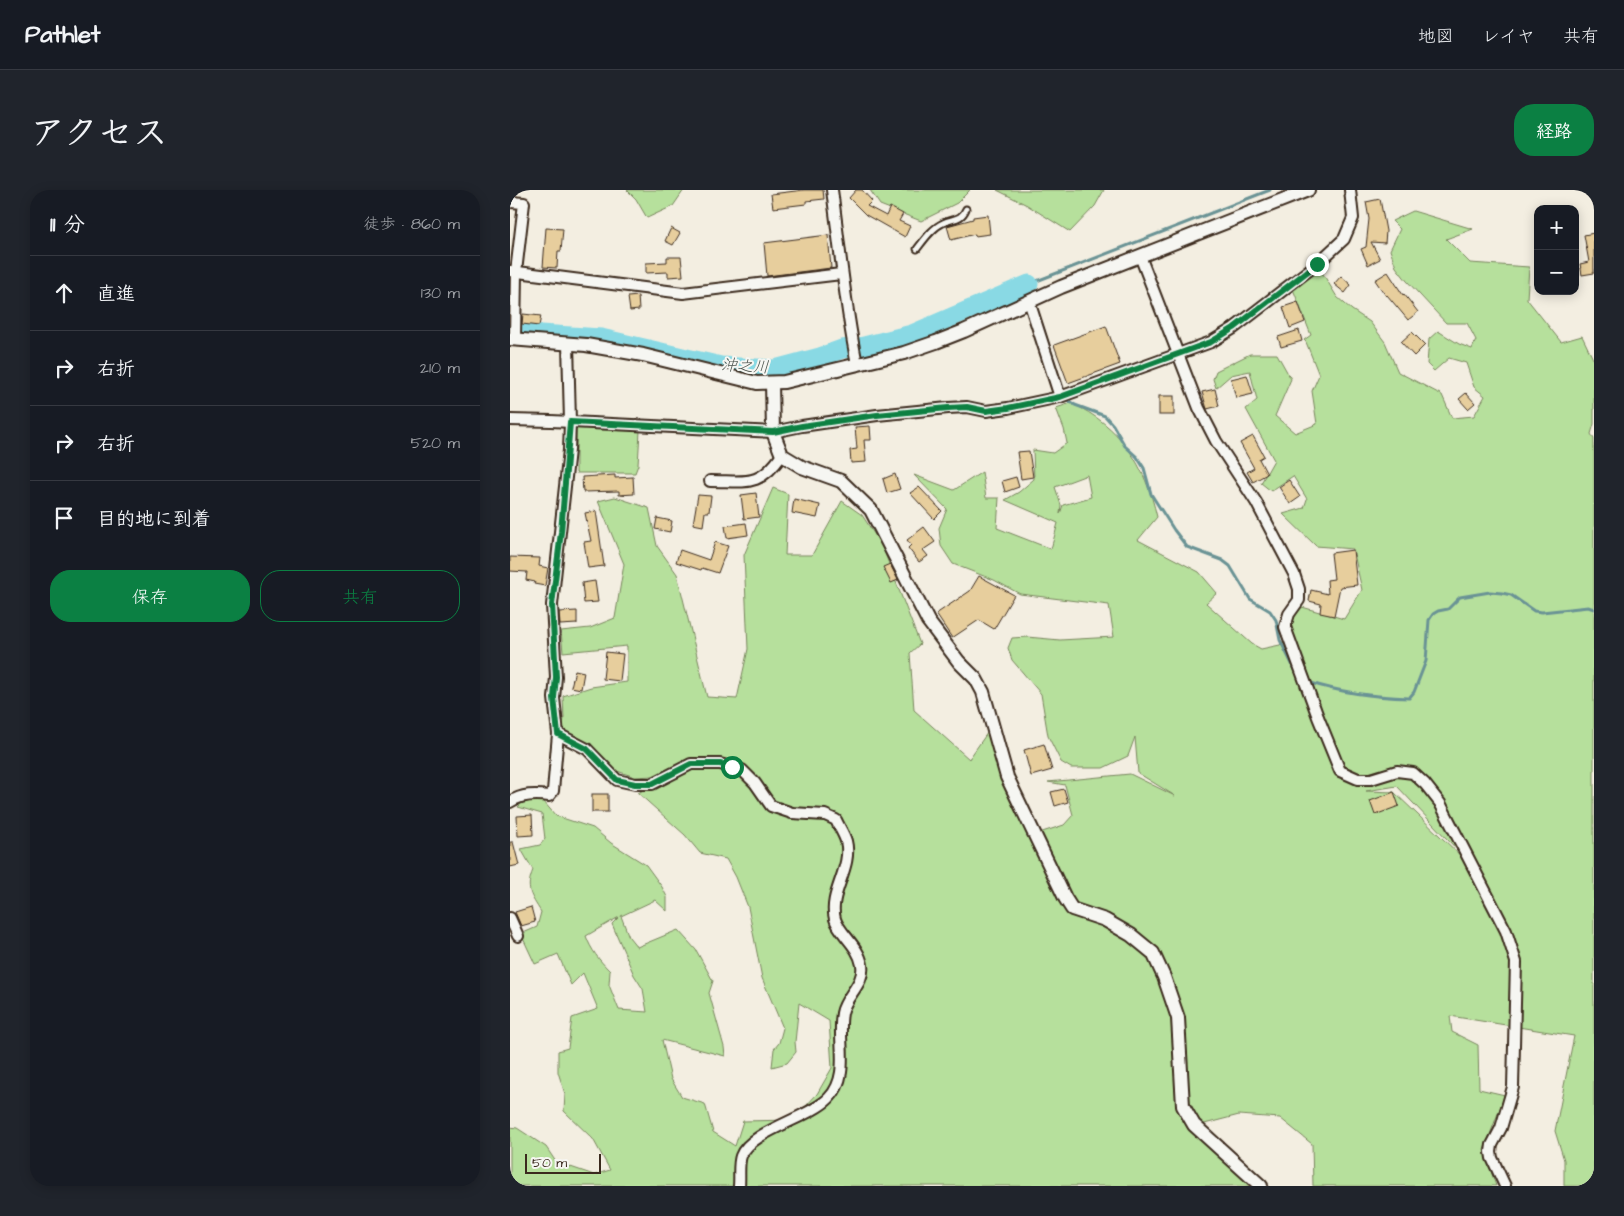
<!DOCTYPE html>
<html lang="ja">
<head>
<meta charset="utf-8">
<style>
	body { margin:0; font-family:"Architects Daughter","Klee One",sans-serif; background:#20242c; color:#f1f3f6 }
	.controls { position:absolute; right:15px; top:15px; display:grid; overflow:hidden; border-radius:10px; box-shadow:0 2px 12px #0003 }
	.controls button { width:45px; height:45px; display:grid; place-items:center; padding:0; border:0; border-bottom:1px solid #363941; background:#171b24; color:#f1f3f6; font:25px sans-serif }
	.scale { position:absolute; left:15px; bottom:12px; width:76px; box-sizing:border-box; padding-left:5px; border:2px solid #3b2a1e; border-top:0; font-size:14px; line-height:18px; white-space:nowrap; color:#3b2a1e; -webkit-text-stroke:4px #f6f6f2; paint-order:stroke }
	.stop { position:absolute; width:15px; height:15px; margin:-11px; border:4px solid #0b8043; border-radius:50%; background:#fff }
	.stop.end { background:#0b8043; border-color:#fff; box-shadow:0 1px 5px #0008 }
	.list { margin:0; padding:0; list-style:none }
	h2 { display:flex; justify-content:space-between; align-items:center; height:65px; margin:0; padding:0 20px; font-size:21px }
	h2 small { font-size:16px; font-weight:400; color:#9ea1a6 }
	.list li { display:grid; grid-template-columns:32px 1fr auto; gap:15px; align-items:center; box-sizing:border-box; height:75px; padding:0 20px; border-top:1px solid #363941 }
	.list b { display:block; font-size:19px; white-space:nowrap }
	.list em { font-size:16px; font-style:normal; color:#9ea1a6 }
	.actions { display:flex; gap:10px; padding:15px 20px }
	.actions a { flex:1; padding:11px 0; border:1px solid #0b8043; border-radius:20px; text-align:center; font-size:18px; color:#0b8043 }
	.actions .main { background:#0b8043; color:#fff }
	.icon { flex:none; width:28px; height:28px; fill:none; stroke:currentColor; stroke-width:2; stroke-linecap:round; stroke-linejoin:round }
	.map { position:relative; flex:none; width:1084px; height:996px; overflow:hidden; border-radius:20px }
	header { display:flex; align-items:center; gap:30px; box-sizing:border-box; height:70px; padding:0 25px; background:#171b24; border-bottom:1px solid #363941 }
	header strong { font-size:24px }
	nav { display:flex; gap:28px; margin-inline-start:auto; font-size:18px }
	.intro { display:flex; align-items:center; justify-content:space-between; box-sizing:border-box; height:120px; padding:0 30px }
	h1 { margin:0; font-size:35px }
	.button { padding:12px 22px; border-radius:20px; background:#0b8043; color:#fff; font-size:18px; font-weight:700 }
	main { display:flex; gap:30px; padding:0 30px }
	aside { flex:1; background:#171b24; border-radius:20px; box-shadow:0 2px 12px #0003 }
	.map>svg:first-child { display:block }
	.green { fill:#b6e09c; stroke:#78855d; fill-rule:evenodd }
	.lines { fill:none; stroke-linecap:round; stroke-linejoin:round }
	.stream { stroke:#6a9395; stroke-width:3 }
	.river { stroke:#89d9e4; stroke-width:19 }
	.building { fill:#e7ce9d; stroke:#3b2a1e }
	.service-casing { stroke:#3b2a1e; stroke-width:9 }
	.minor-casing { stroke:#3b2a1e; stroke-width:14 }
	.tertiary-casing { stroke:#3b2a1e; stroke-width:16 }
	.service { stroke:#f6f6f2; stroke-width:5 }
	.minor { stroke:#f6f6f2; stroke-width:10 }
	.tertiary { stroke:#f6f6f2; stroke-width:12 }
	.route { stroke:#0b8043; stroke-width:6 }
	.labels { text-anchor:middle; dominant-baseline:central; stroke-width:4; stroke-linejoin:round; paint-order:stroke }
	.water-label { font-size:16px; font-style:italic; fill:#4e5650; stroke:#f6f6f2 }
</style>
</head>
<body>
<header>
<strong>Pathlet</strong>
<nav><a>地図</a><a>レイヤ</a><a>共有</a></nav>
</header>
<div class="intro"><h1>アクセス</h1><a class="button">経路</a></div>
<main>
<aside>
<h2>11 分<small>徒歩 · 860 m</small></h2>
<ul class="list">
<li><svg class="icon" aria-label="ahead" viewBox="0 0 24 24"><path d="M12 20V5M6 11l6-6 6 6"/></svg><div><b>直進</b></div><em>130 m</em></li>
<li><svg class="icon" aria-label="right" viewBox="0 0 24 24"><path d="M7 20v-9h11M14 6l5 5-5 5"/></svg><div><b>右折</b></div><em>210 m</em></li>
<li><svg class="icon" aria-label="right" viewBox="0 0 24 24"><path d="M7 20v-9h11M14 6l5 5-5 5"/></svg><div><b>右折</b></div><em>520 m</em></li>
<li><svg class="icon" aria-label="arrive" viewBox="0 0 24 24"><path d="M6 21V4h12l-3 4 3 4H6"/></svg><div><b>目的地に到着</b></div></li>
</ul>
<div class="actions"><a class="main">保存</a><a>共有</a></div>
</aside>
<div class="map">
<svg width="1084" height="996" viewBox="0 0 1084 996">
	<rect width="100%" height="100%" fill="#f3eee1"/>
	<filter id="ink" filterUnits="userSpaceOnUse"><feTurbulence type="fractalNoise" baseFrequency=".02" numOctaves="2"/><feDisplacementMap in="SourceGraphic" scale="10" xChannelSelector="R" yChannelSelector="G"/><feConvolveMatrix kernelMatrix="1 2 1 2 8 2 1 2 1" color-interpolation-filters="sRGB"/></filter>
	<g filter="url(#ink)">
		<g class="green">
			<path d="M117 0H174L163 16 137 28 126 9Z"/>
			<path d="M360 0H460L447 13 411 31 370 15Z"/>
			<path d="M487 0H594L585 16 560 42 517 15Z"/>
			<path d="M903 21 963 39 936 49 960 73 1019 77 1017 109 1051 152 1072 146 1084 171V234L1081 244 1084 249V996H1054V970L1045 941 1064 846 940 826 942 842 968 855 969 899 995 905 974 960 986 996H803L802 954 770 928 729 925 679 938 741 996H0V937L7 938 36 957 46 972 84 985 100 980 83 949 54 921 55 904 48 882V861L58 858 62 828 88 819 73 783 61 795 48 764 25 774 11 744 27 737 31 722C21 706 15 699 23 680L11 659 30 655 35 649 32 624 8 617 17 608 33 611 46 626 83 638 101 653 136 675 152 697 157 707V721L145 710 111 726 119 747 127 757 168 740 186 760 203 791 199 803 214 857 215 866 152 850 161 889 172 907 195 914 203 942 225 956 233 931 283 930 307 904 322 878 319 831 289 813 285 852 286 862 277 873 262 877 264 859 269 853 273 838 252 788 238 717 226 687 216 669 190 663 175 645 128 603 168 581 151 582 143 586 125 587 107 581 85 568 76 552 51 546 54 528 53 506 81 497 117 492V456L53 462 51 441 80 438 105 428 114 374 88 311 105 307 139 318 147 356 167 384 197 507 227 509 238 459 234 365 263 298 278 304 275 365H302L332 311 352 325 372 356 410 454 400 463 404 520 459 569 482 536 526 644 554 635 563 625 555 595 538 592 620 584 665 606 628 583 625 547 618 566 593 578H561L551 572 538 546 531 504 502 470 498 458 502 448 517 447 550 450 604 447 599 415 510 404 484 390 443 374 431 356 429 338 437 319 404 285 444 300 472 282 476 308H489L487 338 541 359 548 333 495 310 509 302 524 289 523 260 543 263 557 253 554 239 546 218 561 213C611 236 635 275 647 327L628 350 689 382 707 403 696 413 742 454 751 459 770 455 775 449 785 415 834 429 852 400 843 359 806 356 773 324 794 318 797 309 783 286 761 301 751 293 764 270 736 219 747 210 740 181 721 185 706 198 703 189 706 181 740 164H767L781 189 765 226 785 243 807 234 802 201 809 185 796 152 794 150 801 145 781 94 807 74 827 107 842 120 860 132 875 152 888 182 932 205 942 228 964 226 975 206 964 197 956 173 939 168 924 181 917 174 919 149 928 141 949 154 962 159 966 150 957 133H936L897 91 886 77 880 60 890 39 882 31ZM577 285 581 307 553 315 550 324 551 315 545 297ZM887 596 955 668 954 669 884 602 856 601ZM109 727 102 734 124 785 133 799 137 822 109 820 99 795 100 781C89 770 81 760 76 746Z"/>
			<path d="M66 238 130 241 128 275 125 283H66Z"/>
		</g>
		<g class="lines">
			<g class="stream">
				<path d="M523 107 519 94 760 0"/>
				<path d="M525 113 556 209 565 215 595 226 603 235 615 256 627 267 634 278 641 304 664 340 677 357 712 370 720 376 740 409 760 421 766 430 770 450 786 482"/>
				<path d="M798 492C832 503 863 507 899 508L904 502 916 471 919 430 923 424 928 421 938 419 950 407 980 402 992 403 1001 405 1024 421 1032 422 1078 417 1084 419"/>
			</g>
			<path class="river" d="M0 142 91 148 211 176 265 179 310 167 332 159 350 157 402 144 519 94"/>
		</g>
		<g class="building">
			<path d="M294 0H313L314 9 296 11V14L263 18 261 4Z"/>
			<path d="M346 0H352L362 11 357 16 376 26 380 17 393 24 389 31 400 36 395 47 356 25 339 8Z"/>
			<path d="M870 9 876 41 875 53 861 52 870 69 858 75 851 59 856 57 859 29 856 12Z"/>
			<path d="M478 25 480 44 465 46V44L441 50 437 36 463 29V27Z"/>
			<path d="M36 38 53 39 51 61H48L47 78 33 77Z"/>
			<path d="M161 38 170 43 163 55 155 51Z"/>
			<path d="M1084 43V83L1072 85 1070 74 1079 72 1074 45Z"/>
			<path d="M318 45 321 78 257 86 254 53Z"/>
			<path d="M157 67H171L173 86 158 87V82L136 83V73L157 72Z"/>
			<path d="M878 82 893 105 894 104 908 122 898 130 877 105 876 106 865 90Z"/>
			<path d="M831 86 841 95 835 103 824 94Z"/>
			<path d="M128 106 129 120 120 121 118 107Z"/>
			<path d="M788 112 795 132 780 138 773 117Z"/>
			<path d="M13 124 31 126 29 136 12 134Z"/>
			<path d="M596 136 610 174 558 193 544 155Z"/>
			<path d="M789 140 792 151 771 157 768 147Z"/>
			<path d="M902 142 915 155 904 166 891 152Z"/>
			<path d="M737 185 743 204 726 208 721 189Z"/>
			<path d="M705 199 709 216 697 219 692 202Z"/>
			<path d="M956 203 965 213 958 219 949 209Z"/>
			<rect x="649" y="206" width="15" height="19"/>
			<path d="M360 236 361 250H354L356 272 341 273 340 260 347 259 345 237Z"/>
			<path d="M743 246 754 266 749 269 757 284 743 292 737 282 744 278 730 253Z"/>
			<path d="M519 261 523 287 511 289 507 262Z"/>
			<path d="M385 284 390 299 377 303 373 289Z"/>
			<path d="M105 285V288L123 287 124 304 109 305V301L73 302 72 287Z"/>
			<path d="M506 287 509 297 495 302 492 291Z"/>
			<path d="M779 290 790 307 780 314 769 297Z"/>
			<path d="M409 297 432 321 424 329 400 303Z"/>
			<path d="M246 303 249 327 234 329 231 305Z"/>
			<path d="M188 305 201 306 199 322H195L193 336 183 334Z"/>
			<path d="M284 309 310 315 307 328 282 323Z"/>
			<path d="M86 321 94 376 78 378 74 352 81 351 75 323Z"/>
			<path d="M147 328 162 331 160 342 145 339Z"/>
			<path d="M236 333 238 345 217 348 215 336Z"/>
			<path d="M414 337 425 352 413 360 418 366 409 372 398 358 401 355 397 350Z"/>
			<path d="M205 352 218 356 208 383 192 378 191 380 166 372 170 360 199 370Z"/>
			<path d="M843 360 847 395 830 397 824 426 810 423 811 414 799 411 801 400 818 404 817 390 824 389 821 363Z"/>
			<path d="M0 367 30 368 29 376 38 378 35 396 24 394 25 392 16 390 17 382 0 381Z"/>
			<path d="M380 374 388 390 381 393 373 377Z"/>
			<path d="M469 386 504 405 484 439 469 430 442 448 426 424 460 401Z"/>
			<path d="M85 391 88 412 74 413 72 393Z"/>
			<path d="M67 421V434L50 435 49 422Z"/>
			<path d="M96 462 113 464 110 491 93 489Z"/>
			<path d="M65 480 74 482 71 499 61 497Z"/>
			<path d="M534 554 542 580 521 586 514 560Z"/>
			<path d="M554 599 558 612 545 616 541 602Z"/>
			<path d="M884 602 889 616 865 625 860 611Z"/>
			<rect x="82" y="604" width="16" height="18"/>
			<path d="M22 625 23 645 8 646 7 626Z"/>
			<path d="M0 652H3L9 675 0 677Z"/>
			<path d="M21 717 25 732 11 736 5 722Z"/>
		</g>
		<g class="lines">
			<g class="service-casing">
				<path id="service" d="M407 59C414 50 422 38 433 33 443 28 451 31 456 19"/>
			</g>
			<g class="minor-casing">
				<g id="minor">
					<path d="M322 0C330 58 335 116 347 174"/>
					<path d="M0 12 14 13 6 82 5 149"/>
					<path d="M630 66 689 218 706 251 746 312 784 384 789 399V410L779 424 775 437 808 527 830 581 848 589H861L887 581 903 583 915 594 930 613 996 741 1006 772 1003 897 991 938 982 955 981 962 982 968 995 996"/>
					<path d="M0 81 173 103 331 84"/>
					<path d="M519 111 550 207"/>
					<path d="M0 230 41 231 263 242 292 236 367 225 438 218 457 217 476 221 498 218 550 207 701 152 724 138 807 74 834 49 843 28 840 0"/>
					<path d="M200 291C236 291 249 298 272 265"/>
					<path d="M48 544 77 559 107 590 125 594H142L181 574H210L232 580 245 593 261 616 282 623 315 625 326 630C329 637 334 644 336 651 343 678 318 703 325 729 329 743 349 756 352 775 355 794 335 806 332 823 327 851 341 885 319 908 300 928 240 941 231 966 228 974 230 987 229 996"/>
					<path d="M0 612C12 604 25 604 39 606L43 601 48 544 44 508 46 487 42 415 59 260 60 232 58 153"/>
					<path d="M0 728 8 746"/>
				</g>
			</g>
			<g class="tertiary-casing">
				<g id="tertiary">
					<path d="M0 149 76 155 133 165 247 193 274 192 394 163 426 152 454 141 551 97 798 0"/>
					<path d="M262 193 263 242 272 265 292 277 331 291 361 320 418 431 449 472 466 489 473 502 497 587 555 708 562 719 595 730 621 745 643 763 654 787 668 828 673 916 684 935 751 996"/>
				</g>
			</g>
			<use href="#service" class="service"/>
			<use href="#minor" class="minor"/>
			<use href="#tertiary" class="tertiary"/>
		</g>
	</g>
	<g class="lines" filter="url(#ink)">
		<path class="route" d="M222 577 210 574H181L142 594H125L107 590 77 559 48 544 44 508 46 487 42 415 51 342 60 232 263 242 292 236 367 225 438 218 457 217 476 221 498 218 550 207 701 152 724 138 807 74"/>
	</g>
	<g class="labels">
		<g class="water-label">
			<text transform="translate(235 176) rotate(3)">沖之川</text>
		</g>
	</g>
</svg>
<div class="controls">
<button>+</button>
<button>−</button>
</div>
<div class="scale">50 m</div>
<div class="stop" style="left:222px;top:577px"></div>
<div class="stop end" style="left:807px;top:74px"></div>
</div>
</main>
</body>
</html>
